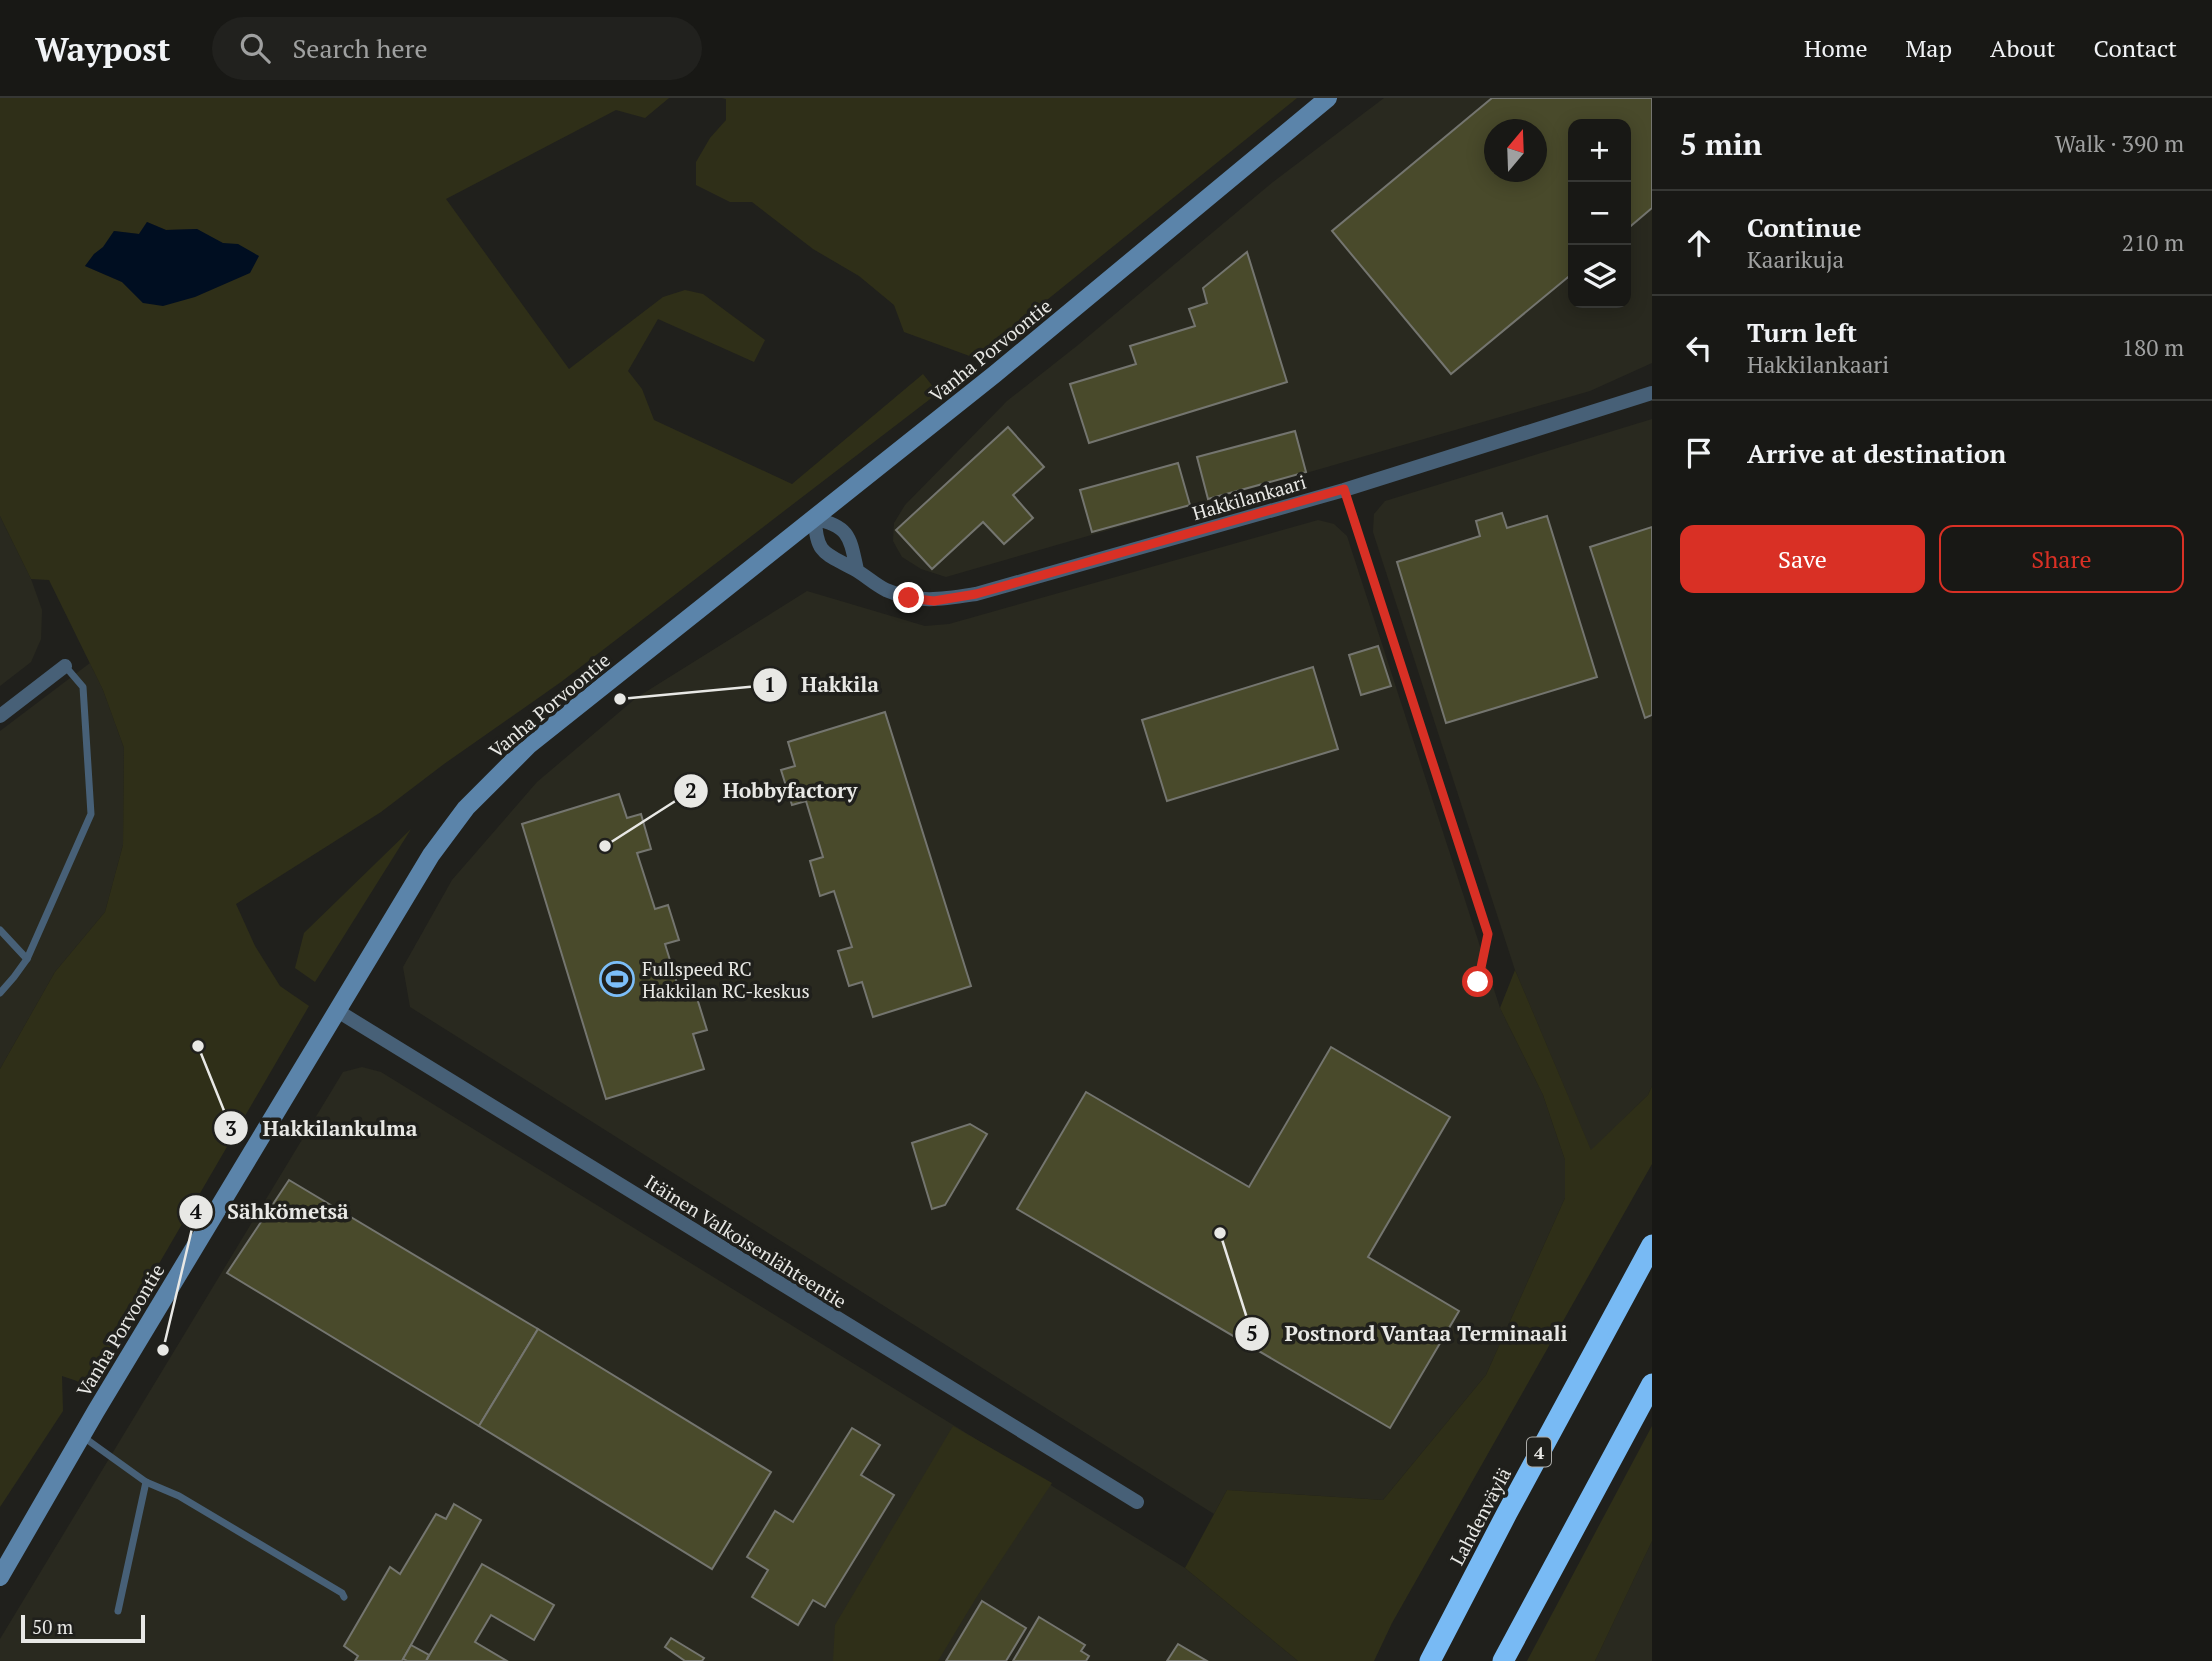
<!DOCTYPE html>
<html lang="en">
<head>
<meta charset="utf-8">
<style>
	body { margin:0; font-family:"PT Serif",serif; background:#21211e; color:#f1f3f6 }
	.controls { position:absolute; right:21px; top:21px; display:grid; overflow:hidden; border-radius:14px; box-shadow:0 4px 18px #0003 }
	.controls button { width:63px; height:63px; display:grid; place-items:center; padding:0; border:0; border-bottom:2px solid #363734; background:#181815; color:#f1f3f6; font:35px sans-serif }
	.compass { position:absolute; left:1484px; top:21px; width:63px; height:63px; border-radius:50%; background:#181815; box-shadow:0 4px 18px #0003; rotate:19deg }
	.scale { position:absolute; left:21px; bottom:18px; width:124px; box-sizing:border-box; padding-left:7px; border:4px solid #e8e8e5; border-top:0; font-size:19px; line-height:24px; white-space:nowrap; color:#e8e8e5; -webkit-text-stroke:5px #20201c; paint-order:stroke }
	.stop { position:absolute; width:21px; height:21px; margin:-16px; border:5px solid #d93025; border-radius:50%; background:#fff }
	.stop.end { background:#d93025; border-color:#fff; box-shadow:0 2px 7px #0008 }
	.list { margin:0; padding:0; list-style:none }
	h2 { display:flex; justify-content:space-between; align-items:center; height:91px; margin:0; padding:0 28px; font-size:30px }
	h2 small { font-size:23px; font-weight:400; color:#9fa0a0 }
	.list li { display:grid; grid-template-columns:46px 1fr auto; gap:21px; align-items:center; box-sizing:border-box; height:105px; padding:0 28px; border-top:2px solid #363734 }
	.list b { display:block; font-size:26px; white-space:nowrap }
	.list p { margin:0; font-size:23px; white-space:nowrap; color:#9fa0a0 }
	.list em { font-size:23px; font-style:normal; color:#9fa0a0 }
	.actions { display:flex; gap:14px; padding:21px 28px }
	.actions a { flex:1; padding:16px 0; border:2px solid #d93025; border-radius:14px; text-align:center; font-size:24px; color:#d93025 }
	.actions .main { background:#d93025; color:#fff }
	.icon { flex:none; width:38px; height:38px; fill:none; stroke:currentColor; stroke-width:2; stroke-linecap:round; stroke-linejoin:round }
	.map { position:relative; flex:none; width:1652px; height:1563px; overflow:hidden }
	header { display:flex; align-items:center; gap:42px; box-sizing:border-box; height:98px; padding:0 35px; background:#181815; border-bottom:2px solid #363734 }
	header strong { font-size:33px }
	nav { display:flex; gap:38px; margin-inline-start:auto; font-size:24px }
	.search { width:490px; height:63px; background:#21211e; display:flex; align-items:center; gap:18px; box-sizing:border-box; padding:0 24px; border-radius:38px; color:#9fa0a0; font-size:26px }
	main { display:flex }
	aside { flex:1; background:#181815 }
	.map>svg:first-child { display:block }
	.built { fill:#29291f; fill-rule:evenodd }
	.green { fill:#2f2f18; fill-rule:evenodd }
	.water { fill:#000e21 }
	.building { fill:#494a2b; stroke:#74756f; stroke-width:2; fill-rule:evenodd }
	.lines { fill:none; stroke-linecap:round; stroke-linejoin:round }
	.service { stroke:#476077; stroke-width:7 }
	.minor { stroke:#476077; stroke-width:14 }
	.secondary { stroke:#5b84aa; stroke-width:18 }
	.motorway { stroke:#78baf4; stroke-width:21 }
	.route { stroke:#d93025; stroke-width:9 }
	.labels { text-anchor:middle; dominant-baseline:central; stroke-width:7; stroke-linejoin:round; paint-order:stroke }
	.shield { fill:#20201c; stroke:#acaca9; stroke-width:2 }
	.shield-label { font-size:18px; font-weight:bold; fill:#e8e8e5 }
	.street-label { font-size:19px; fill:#e8e8e5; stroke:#20201c }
	.poi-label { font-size:19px; fill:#e8e8e5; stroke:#20201c; text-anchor:start }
	.leader { fill:none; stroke:#e8e8e5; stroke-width:2.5 }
	.callout-dot { fill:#e8e8e5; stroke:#20201c; stroke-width:2.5 }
	.mark-label { font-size:21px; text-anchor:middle; font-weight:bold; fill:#111 }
	.callout-label { font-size:21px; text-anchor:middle; font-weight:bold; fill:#e8e8e5; stroke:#20201c; stroke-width:7; stroke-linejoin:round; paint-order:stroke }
</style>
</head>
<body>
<header>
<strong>Waypost</strong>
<div class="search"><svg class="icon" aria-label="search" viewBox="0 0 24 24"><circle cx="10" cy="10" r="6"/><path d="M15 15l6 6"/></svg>Search here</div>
<nav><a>Home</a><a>Map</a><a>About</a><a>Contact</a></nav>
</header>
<main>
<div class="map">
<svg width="1652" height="1563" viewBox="0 0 1652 1563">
	<rect width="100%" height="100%" fill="#20201c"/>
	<g class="built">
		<path d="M1384 0H1652V265L1590 293 946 479 921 471 902 459 893 443 894 425 905 407 1007 303 1078 247 1273 84ZM1573 26H1626V205H1573ZM1494 32H1536V74H1494Z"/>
		<path d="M1652 321V988L1648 997 1591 1053 1515 872 1373 434 1374 416 1385 403Z"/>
		<path d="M0 418 31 481 42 512 41 541 31 564 0 588Z"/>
		<path d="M1318 422 1334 426 1347 438 1500 910 1543 997 1565 1062V1100L1486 1277 1383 1402 1227 1392 1214 1416 410 909 403 869 452 782 537 684 636 600 807 493 925 528 949 526Z"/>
		<path d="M90 565 103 592 124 650 123 747 105 814 55 874 0 971V633Z"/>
		<path d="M362 969 381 974 1185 1470 1298 1563H0V1541L343 974Z"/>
		<path d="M1652 1443V1563H1595Z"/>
	</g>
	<g class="green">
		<path d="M0 0H669L645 20 616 12 446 101 569 271 663 199 685 192 703 196 765 242 754 264 658 221 628 273 642 291 654 322 792 386 923 276 938 295 561 584 444 666 381 714 236 806 255 848 280 888 309 908 86 1291 77 1283 62 1278 63 1313 0 1409V971L55 874 105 814 123 747 124 650 103 592 49 482 31 481 0 418ZM147 124 166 132 197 131 223 146H239L143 205 122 184 85 168 94 156 103 150 114 133 139 136Z"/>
		<path d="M722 0H1297L975 260 904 234 894 207 859 178 813 151 752 104H730L696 87V64L710 40 726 22V1Z"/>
		<path d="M411 731 315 884 295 870 304 835Z"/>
		<path d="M1515 872 1591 1052 1648 997 1652 988V1066L1392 1525 1374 1563H1298L1185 1470 1227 1392 1383 1402 1486 1277 1565 1100V1062L1543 997 1500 910Z"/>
		<path d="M953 1328 1052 1385 976 1500 938 1563H833L835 1527Z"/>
		<path d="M1652 1328V1443L1595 1563H1527Z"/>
	</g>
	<path class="water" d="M147 124 166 132 197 131 223 145 238 146 259 158 250 175 195 199 163 208 143 205 122 184 85 168 94 156 103 149 114 133 139 136Z"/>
	<g class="building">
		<path d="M1492 0H1652V110L1626 132V26H1573V175L1451 276 1332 133ZM1494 32H1536V74H1494Z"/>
		<path d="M1247 154 1287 284 1089 345 1070 286 1136 266 1130 248 1195 228 1189 211 1207 205 1203 190Z"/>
		<path d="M1008 329 1044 369 1013 397 1033 420 1004 446 983 424 932 471 896 432Z"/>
		<path d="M1295 333 1306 374 1208 401 1197 359Z"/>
		<path d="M1178 365 1190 407 1092 434 1080 392Z"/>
		<path d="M1502 415 1507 430 1547 418 1597 579 1446 625 1397 464 1480 438 1476 423Z"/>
		<path d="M1652 429V617L1645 620 1590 449Z"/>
		<path d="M1378 548 1391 588 1361 597 1349 557Z"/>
		<path d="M1313 569 1338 651 1167 703 1142 622Z"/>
		<path d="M885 614 971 888 873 919 862 884 849 888 838 853 852 849 834 793 820 798 810 763 823 759 806 703 792 707 781 672 795 668 788 644Z"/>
		<path d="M619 696 627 720 641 716 651 751 637 755 655 811 668 807 679 842 665 846 682 901 696 897 707 932 693 936 704 971 606 1001 522 726Z"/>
		<path d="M1331 949 1450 1019 1368 1159 1459 1213 1390 1330 1017 1111 1086 994 1249 1089Z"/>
		<path d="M970 1026 987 1036 945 1107 932 1111 912 1045Z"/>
		<path d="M289 1082 538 1231 479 1328 227 1175Z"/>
		<path d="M538 1231 771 1374 712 1471 479 1328Z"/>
		<path d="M852 1330 880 1347 861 1377 894 1397 825 1509 813 1502 798 1527 752 1499 768 1472 747 1459 775 1413 793 1424Z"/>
		<path d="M454 1406 481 1422 402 1563H355L358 1558 344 1548 390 1469 400 1476 436 1416 446 1421Z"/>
		<path d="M482 1466 554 1507 534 1542 491 1517 475 1544 507 1563H426Z"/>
		<path d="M982 1503 1026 1530 1006 1563H946Z"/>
		<path d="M1039 1519 1085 1547 1081 1553 1089 1558 1086 1563H1013Z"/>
		<path d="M671 1540 704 1560 702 1563H685L665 1549Z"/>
		<path d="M1178 1546 1207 1563H1167Z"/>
		<path d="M411 1547 429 1557 426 1563H407L403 1561Z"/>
	</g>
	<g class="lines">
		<g class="service">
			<path d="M1344 392 1488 836 1478 884"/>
			<path d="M0 832 27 861"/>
			<path d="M0 895 14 879 27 861 91 716 83 589 65 568"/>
			<path d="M82 1338 146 1384 179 1398 342 1495 344 1499"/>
			<path d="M118 1513 146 1384"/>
		</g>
		<g class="minor">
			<path d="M857 472C850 440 850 428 815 421 816 457 826 455 854 471 865 477 874 486 886 492 918 506 944 501 976 496L1344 392 1652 295"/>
			<path d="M0 618 65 568"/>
			<path d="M336 912 1137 1404"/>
		</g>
		<path class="secondary" d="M0 1479 96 1313 431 757 466 710 529 647 995 276 1328 0"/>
		<g class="motorway">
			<path d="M1430 1563 1507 1415 1652 1147"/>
			<path d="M1503 1563 1652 1286"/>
		</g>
	</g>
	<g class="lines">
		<path class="route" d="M909 500 934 503 976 496 1344 391 1488 836 1478 884"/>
	</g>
	<defs>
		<g id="stadium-ring" transform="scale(1.75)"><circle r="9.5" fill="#20201c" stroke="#7cbef9" stroke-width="1.5"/><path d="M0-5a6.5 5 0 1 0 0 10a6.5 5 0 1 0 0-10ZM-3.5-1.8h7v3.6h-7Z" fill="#7cbef9"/></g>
	</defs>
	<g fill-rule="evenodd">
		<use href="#stadium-ring" x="617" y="881"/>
	</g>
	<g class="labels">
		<rect class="shield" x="1527" y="1339.5" width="24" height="29" rx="5"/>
		<g class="shield-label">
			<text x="1539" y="1354">4</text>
		</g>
		<g class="street-label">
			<text transform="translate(990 252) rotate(-39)">Vanha Porvoontie</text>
			<text transform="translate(1249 399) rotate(-16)">Hakkilankaari</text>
			<text transform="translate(549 607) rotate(-40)">Vanha Porvoontie</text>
			<text transform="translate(746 1143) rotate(32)">Itäinen Valkoisenlähteentie</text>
			<text transform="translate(120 1232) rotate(-59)">Vanha Porvoontie</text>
			<text transform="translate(1480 1418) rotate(-62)">Lahdenväylä</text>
		</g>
		<g class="poi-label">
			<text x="642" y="870">Fullspeed RC<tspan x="642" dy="22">Hakkilan RC-keskus</tspan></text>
		</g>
	</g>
	<path class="leader" d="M620 601L770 587M605 748L691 693M198 948L231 1030M163 1252L196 1114M1220 1135L1252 1236"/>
	<g class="callout-dot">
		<circle cx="620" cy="601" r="7"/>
		<circle cx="605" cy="748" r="7"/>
		<circle cx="198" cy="948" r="7"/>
		<circle cx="163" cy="1252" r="7"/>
		<circle cx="1220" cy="1135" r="7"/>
		<circle cx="770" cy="587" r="18"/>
		<circle cx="691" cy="693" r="18"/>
		<circle cx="231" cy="1030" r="18"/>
		<circle cx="196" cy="1114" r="18"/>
		<circle cx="1252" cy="1236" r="18"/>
	</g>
	<g class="mark-label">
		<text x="770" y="594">1</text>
		<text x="691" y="700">2</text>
		<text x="231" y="1038">3</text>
		<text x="196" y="1121">4</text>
		<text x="1252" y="1243">5</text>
	</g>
	<g class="callout-label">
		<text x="840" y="594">Hakkila</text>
		<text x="790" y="700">Hobbyfactory</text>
		<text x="340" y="1038">Hakkilankulma</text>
		<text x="288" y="1121">Sähkömetsä</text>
		<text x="1426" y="1243">Postnord Vantaa Terminaali</text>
	</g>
</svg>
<div class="controls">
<button>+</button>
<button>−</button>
<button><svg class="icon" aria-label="layers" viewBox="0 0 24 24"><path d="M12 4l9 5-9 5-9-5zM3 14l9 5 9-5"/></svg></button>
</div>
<svg class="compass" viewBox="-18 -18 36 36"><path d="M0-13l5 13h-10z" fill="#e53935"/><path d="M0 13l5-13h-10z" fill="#9fa0a0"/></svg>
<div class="scale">50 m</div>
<div class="stop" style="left:1478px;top:884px"></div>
<div class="stop end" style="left:909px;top:500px"></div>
</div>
<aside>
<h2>5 min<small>Walk · 390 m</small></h2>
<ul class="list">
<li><svg class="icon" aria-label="ahead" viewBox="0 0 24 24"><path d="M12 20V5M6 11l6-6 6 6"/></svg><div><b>Continue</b><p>Kaarikuja</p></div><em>210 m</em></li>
<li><svg class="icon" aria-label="left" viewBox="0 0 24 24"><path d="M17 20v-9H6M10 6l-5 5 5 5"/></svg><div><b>Turn left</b><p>Hakkilankaari</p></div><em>180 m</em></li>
<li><svg class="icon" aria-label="arrive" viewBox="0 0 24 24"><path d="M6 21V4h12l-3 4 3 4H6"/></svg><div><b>Arrive at destination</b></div></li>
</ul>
<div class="actions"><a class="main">Save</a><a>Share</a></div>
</aside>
</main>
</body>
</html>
